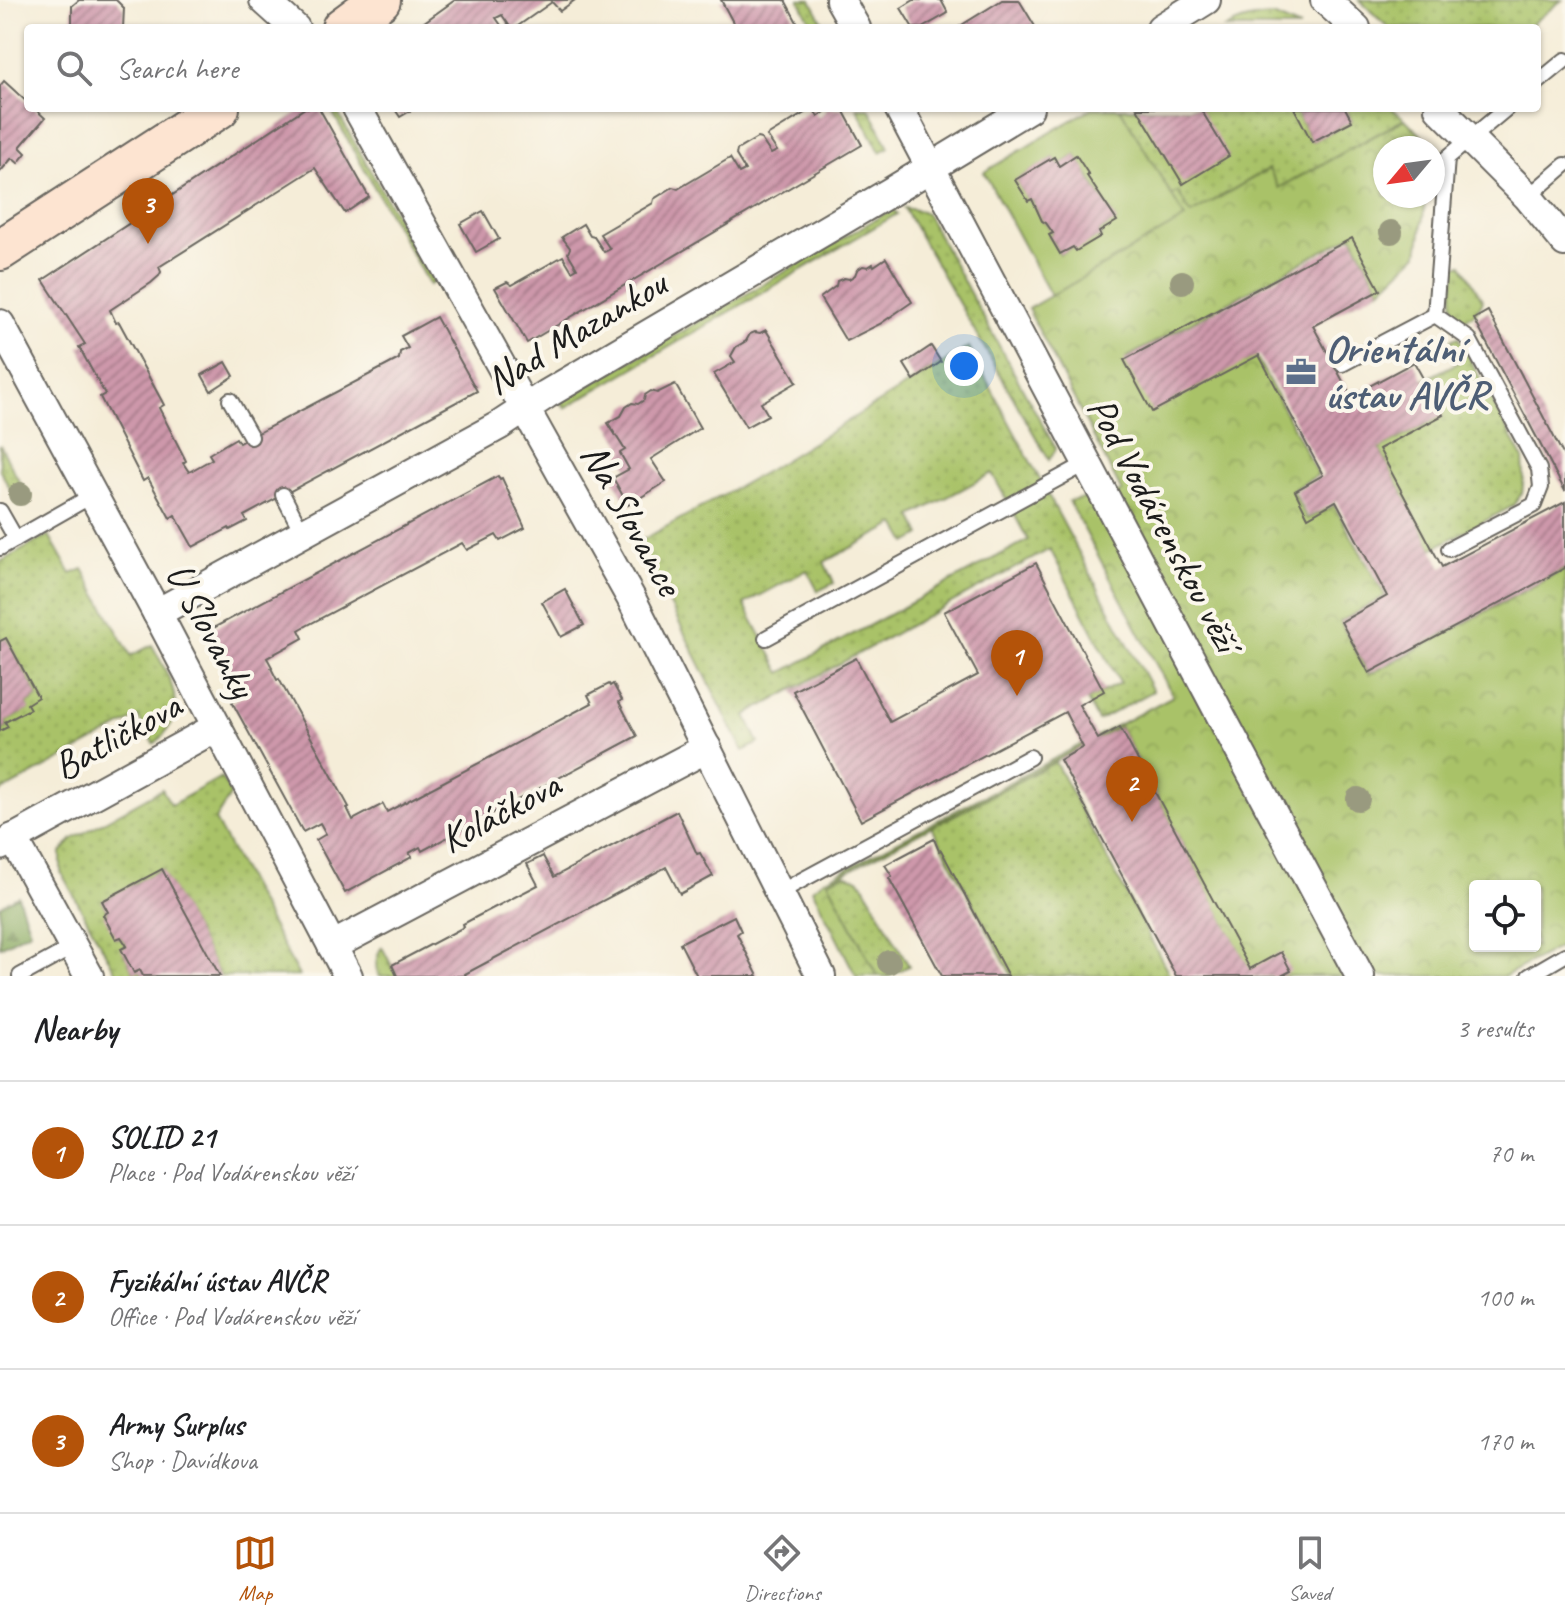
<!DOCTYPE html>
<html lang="en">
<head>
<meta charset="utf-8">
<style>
	body { margin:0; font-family:Caveat,sans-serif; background:#f6f6f6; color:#202124 }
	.controls { position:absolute; right:24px; bottom:24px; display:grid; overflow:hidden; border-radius:8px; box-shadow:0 2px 6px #0004 }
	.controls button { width:72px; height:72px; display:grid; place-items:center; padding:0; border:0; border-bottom:2px solid #e0e0e0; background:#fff; color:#202124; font:40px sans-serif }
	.compass { position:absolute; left:1373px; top:136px; width:72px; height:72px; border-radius:50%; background:#fff; box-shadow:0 2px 6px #0004; rotate:241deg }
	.you { position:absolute; left:964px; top:366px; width:28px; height:28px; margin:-20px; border:6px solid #fff; border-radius:50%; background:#1a73e8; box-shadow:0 0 0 12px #1a73e833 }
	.badge { display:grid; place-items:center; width:52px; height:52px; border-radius:50%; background:#b45309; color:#fff; font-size:26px; font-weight:700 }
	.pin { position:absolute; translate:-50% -66px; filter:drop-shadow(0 2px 4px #0008) }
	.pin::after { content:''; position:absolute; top:42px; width:28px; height:24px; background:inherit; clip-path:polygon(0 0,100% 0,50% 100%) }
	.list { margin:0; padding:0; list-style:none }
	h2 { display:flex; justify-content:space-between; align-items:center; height:104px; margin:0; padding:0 32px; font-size:34px }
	h2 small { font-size:26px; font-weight:400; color:#757577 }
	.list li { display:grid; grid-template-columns:52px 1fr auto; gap:24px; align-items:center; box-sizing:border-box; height:144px; padding:0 32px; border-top:2px solid #e0e0e0 }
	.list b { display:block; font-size:30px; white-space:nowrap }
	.list p { margin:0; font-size:26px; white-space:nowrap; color:#757577 }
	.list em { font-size:26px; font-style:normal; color:#757577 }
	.icon { flex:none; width:44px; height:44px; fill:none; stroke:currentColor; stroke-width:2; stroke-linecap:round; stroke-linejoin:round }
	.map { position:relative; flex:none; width:1565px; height:976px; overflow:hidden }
	.search { position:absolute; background:#fff; box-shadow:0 2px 6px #0004; left:24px; right:24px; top:24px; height:88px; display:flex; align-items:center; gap:20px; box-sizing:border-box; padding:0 28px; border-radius:8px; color:#757577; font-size:30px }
	.sheet { height:536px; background:#fff }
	nav { display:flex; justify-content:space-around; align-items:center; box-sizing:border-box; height:112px; border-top:2px solid #e0e0e0; background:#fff; font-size:22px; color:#757577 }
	nav a { display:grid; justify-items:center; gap:4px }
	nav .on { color:#b45309 }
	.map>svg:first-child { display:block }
	.grass { fill:url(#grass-dots); stroke:#626f42; stroke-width:2; fill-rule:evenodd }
	.forest { fill:url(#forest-firs); stroke:#51623c; stroke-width:2 }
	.park { fill:url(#park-crowns); stroke:#626f42; stroke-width:2; fill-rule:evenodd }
	.garden { fill:#a9c268; stroke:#626f42; stroke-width:2; fill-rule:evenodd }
	.building { fill:url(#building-hatch) }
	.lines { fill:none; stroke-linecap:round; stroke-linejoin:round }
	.lane-casing { stroke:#68655e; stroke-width:18 }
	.street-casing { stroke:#68655e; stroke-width:32 }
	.secondary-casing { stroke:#68655e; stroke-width:44 }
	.lane { stroke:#fff; stroke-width:14 }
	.street { stroke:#fff; stroke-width:28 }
	.secondary { stroke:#fde4d1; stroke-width:40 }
	.tree { fill:#999a7f }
	.labels { text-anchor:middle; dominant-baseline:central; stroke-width:8; stroke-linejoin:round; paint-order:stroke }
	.street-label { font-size:40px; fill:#1c1c1c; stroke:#fbf7ec }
	.service-label { font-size:40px; font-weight:bold; fill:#4e5e75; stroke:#fbf7ec; text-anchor:start }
</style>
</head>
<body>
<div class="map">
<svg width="1565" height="976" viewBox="0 0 1565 976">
	<defs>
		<pattern id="grass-dots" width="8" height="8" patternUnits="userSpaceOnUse" patternTransform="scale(2)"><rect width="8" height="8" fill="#a9c268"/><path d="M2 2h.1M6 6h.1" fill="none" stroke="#91a65a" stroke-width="1.8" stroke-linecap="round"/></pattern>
		<pattern id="forest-firs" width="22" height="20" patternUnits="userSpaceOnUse" patternTransform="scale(2)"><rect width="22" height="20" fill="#86a85c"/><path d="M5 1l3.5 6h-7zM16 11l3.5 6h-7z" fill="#6d884b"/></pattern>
		<pattern id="park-crowns" width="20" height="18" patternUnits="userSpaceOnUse" patternTransform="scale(2)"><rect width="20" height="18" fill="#a9c268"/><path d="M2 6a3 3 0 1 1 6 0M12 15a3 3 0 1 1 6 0" fill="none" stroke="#91a65a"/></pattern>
		<pattern id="building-hatch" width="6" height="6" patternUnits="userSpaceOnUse" patternTransform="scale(2)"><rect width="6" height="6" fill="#ce98ab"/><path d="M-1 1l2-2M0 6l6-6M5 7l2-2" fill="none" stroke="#a67b8a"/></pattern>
	</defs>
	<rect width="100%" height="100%" fill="#fbf7ec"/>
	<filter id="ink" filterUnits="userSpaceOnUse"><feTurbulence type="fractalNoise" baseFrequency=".0125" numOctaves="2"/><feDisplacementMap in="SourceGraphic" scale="16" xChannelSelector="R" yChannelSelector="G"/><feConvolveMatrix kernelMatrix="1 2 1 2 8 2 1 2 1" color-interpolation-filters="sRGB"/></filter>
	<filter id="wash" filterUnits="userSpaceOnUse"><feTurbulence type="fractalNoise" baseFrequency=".006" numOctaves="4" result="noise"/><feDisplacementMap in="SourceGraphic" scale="32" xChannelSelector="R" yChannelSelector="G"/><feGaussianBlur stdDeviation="1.8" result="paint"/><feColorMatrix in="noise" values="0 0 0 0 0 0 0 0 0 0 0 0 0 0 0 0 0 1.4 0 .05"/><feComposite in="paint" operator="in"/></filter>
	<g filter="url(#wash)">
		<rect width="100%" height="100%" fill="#f5edd8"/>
		<g class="grass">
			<path d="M799 0H811L826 28H814Z"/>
			<path d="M1359 0H1562L1527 28H1389Z"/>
			<path d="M1273 16 1300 28H1226C1242 19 1255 17 1273 16Z"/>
			<path d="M330 108H335L434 282 429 285Z"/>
			<path d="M857 108H869L889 147 880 152Z"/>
			<path d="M1120 108H1294L1312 142 1352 121 1346 108H1391L1405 119 1279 188 1268 169 1191 214 1178 193 1171 196Z"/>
			<path d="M904 208 922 211 927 215 1056 449 1049 460Z"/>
			<path d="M893 209 897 214 565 408 561 402Z"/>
			<path d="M1462 264 1483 301C1477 311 1474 318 1461 320 1447 307 1455 283 1456 266Z"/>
			<path d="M1458 337 1523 458 1524 477 1522 493 1513 506 1432 549 1379 449 1443 415 1424 380 1461 361 1451 340Z"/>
			<path d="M969 347 1153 691 1098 721 1087 700 1120 683 1050 549 746 715 759 743 743 751 639 542 768 470ZM992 473 1028 540 781 673 744 604 807 570 818 591 834 583 824 562 896 524 907 543 921 535 912 516Z"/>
			<path d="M0 445 29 500 19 505 0 470Z"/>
			<path d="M49 535 71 574 83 569 131 656 152 645C171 680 192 713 154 744L138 717 0 792V731L8 727 5 722 29 709 27 704 38 697 6 638 0 641V562Z"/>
			<path d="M1055 762 1170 975 1012 976 932 827Z"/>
			<path d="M221 777 231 794 215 820 299 976H220L161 869 103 901 116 939 121 937 127 946 122 949 134 973 140 970 143 976H118L61 872V852L73 839 162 789 171 805Z"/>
			<path d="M844 874 859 879 864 885 909 966 889 976H877L828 881Z"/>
			<path d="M382 947 397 976H379C374 967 376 955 382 947Z"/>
		</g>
		<path class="forest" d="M18 896 30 931 0 947V906Z"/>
		<path class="park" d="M1405 119 1426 140 1429 148H1385V196H1426L1418 254 1380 290 1352 235 1126 358 1154 407 1255 354 1318 475 1292 490 1307 519 1334 505 1385 596 1340 622 1369 675 1565 569V944L1505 976H1253L1120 727 828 881 877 976H856L812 889 824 880 1173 696 1069 501 1122 492 1028 309 1184 218 1171 196 1178 192 1191 214 1269 169 1279 188ZM1475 886H1535V946H1475Z"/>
		<path class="garden" d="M1092 108H1120L1185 218 1051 296 984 172ZM1076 155 1116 221 1099 232 1101 236 1073 247 1060 254 1049 236 1053 233 1046 223 1042 221 1032 199 1028 201 1016 180 1054 158 1059 166Z"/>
		<g id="blocks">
			<g class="building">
				<path d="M79 0H116L124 8 123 28H72V6Z"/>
				<path d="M455 0H575L560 11 552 2 515 28H511L502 15 496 18 503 28H416Z"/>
				<path d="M721 0H785L800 28H736Z"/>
				<path d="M914 0H941L948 13 922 28H913L901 8Z"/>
				<path d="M1002 0H1019L1036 28H957Z"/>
				<path d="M4 81 28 103V108H34L45 118 20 147 26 153 18 163 12 158 0 172V86Z"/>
				<path d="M305 108H319L369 197 345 213 315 168 159 267 161 272 159 276 151 283 110 310 116 323 119 322 164 405 159 408 186 461 183 463 189 472 212 459 209 454 236 438 239 443 399 359 400 352 408 348 401 336 436 317 477 391 244 516 247 521 230 530 229 528 193 547 175 515 170 518 148 478 143 481 100 397 105 394 79 347 85 344 43 280Z"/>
				<path d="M394 108H415L400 117Z"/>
				<path d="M813 108 818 117 825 112 826 108H842L862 145 527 343 495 288 507 282 512 285 563 256 572 271 577 268 568 253 570 248 562 237 583 224 590 236 594 237 604 252 610 249 600 234 653 203 654 199 673 187 678 189 730 158 739 173 745 170 736 155 737 150 757 138 761 139 771 154 777 151 767 136Z"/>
				<path d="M1137 108H1200L1229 156 1183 184Z"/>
				<path d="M1294 108H1345L1352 121 1312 142Z"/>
				<path d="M1076 155 1089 175 1087 176 1117 221 1099 232 1101 236 1076 251 1073 247 1060 254 1049 235 1053 233 1046 223 1042 221 1032 199 1028 201 1015 180 1054 157 1059 166Z"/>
				<path d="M483 211 499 239 476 252 460 224Z"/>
				<path d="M1352 238 1380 290 1313 326 1351 396 1414 362 1424 380 1443 415 1379 449 1442 567 1565 502V568L1369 673 1341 622 1387 596 1336 501 1308 517 1295 491 1323 475 1259 355 1152 412 1124 360Z"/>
				<path d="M886 258 912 302 880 324 846 341 820 298 836 286 837 281 844 278 849 279 855 275 857 270 863 266 868 267 873 264 874 266Z"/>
				<path d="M1488 311 1565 458V491L1474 319Z"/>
				<path d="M766 330 797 382 761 403 768 415 746 427 714 374 735 362 731 356 736 347 746 341 750 334 755 332 760 333Z"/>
				<path d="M931 346 941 362 914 380 904 364Z"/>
				<path d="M226 362 234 376 211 391 202 375Z"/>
				<path d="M675 384 700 428 651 459 666 482 628 505 613 478 629 469 620 453 625 450 608 423 621 416 626 407 632 403 638 404 644 400 645 395 651 391 657 393Z"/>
				<path d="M498 476 500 479 502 478 525 528 500 541 496 535 467 550 462 543 304 627 299 630 303 638 267 658 272 667 271 668 277 680 279 679 349 807 347 808 353 820 383 804 387 812 400 805 592 703 588 695 609 684 610 686 613 684 622 700 619 702 637 736 422 851 420 847 409 853 412 857 345 893 316 840 326 834 320 823 303 832 232 702 249 693 243 682 233 687 204 633Z"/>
				<path d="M1036 563 1104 691 1079 705 1098 739 1120 727 1250 969 1281 952 1291 971 1281 976H1176L1060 760 1083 747 1065 712 861 821 793 691 856 658 890 722 978 675 944 612Z"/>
				<path d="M565 589 584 625 561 637 542 602Z"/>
				<path d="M6 638 38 697 27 704 30 709 5 722 8 727 0 731V641Z"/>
				<path d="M677 811 697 854 700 853 713 876 680 894 666 867 465 974 466 976H397L392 965 464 927 463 924 476 917 538 885 527 864 543 856 554 877Z"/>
				<path d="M934 839 939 851 941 850 1008 976H942L889 878 892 876 885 865Z"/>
				<path d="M162 869 176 895 220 976H143L140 970 134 973 121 949 127 946 121 937 116 939 103 915 108 912 102 901Z"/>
				<path d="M734 916 741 931 737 934 758 976H697L680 943Z"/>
			</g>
		</g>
	</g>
	<g filter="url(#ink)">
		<use href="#blocks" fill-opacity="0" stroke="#68655e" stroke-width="2"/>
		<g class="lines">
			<g class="lane-casing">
				<g id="lane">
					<path d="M1537 83 1565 60"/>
					<path d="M1528 197 1565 165"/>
					<path d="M1342 364 1435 315"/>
					<path d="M230 400 251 437"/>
					<path d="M283 495 302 532"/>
					<path d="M0 511 16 539"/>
					<path d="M0 548 93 495"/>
					<path d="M1449 549 1534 505 1541 487 1539 469 1469 339 1435 315 1447 158 1507 108"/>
					<path d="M766 638 1087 463"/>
					<path d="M780 892 1030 757"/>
					<path d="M20 976 73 947"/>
					<path d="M1529 976 1565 955"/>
				</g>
			</g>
			<g class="street-casing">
				<g id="street">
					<path d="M264 0 295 28"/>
					<path d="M840 0 856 28"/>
					<path d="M1325 0 1356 28"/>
					<path d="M1161 28 1206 0"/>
					<path d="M357 108 631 598 821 976"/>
					<path d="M899 108 1222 718 1360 976"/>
					<path d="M1439 108 1528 197 1565 242"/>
					<path d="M0 324 157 613 348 976"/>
					<path d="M157 613 500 425 547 394 892 191 1029 108"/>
					<path d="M13 838 89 976"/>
					<path d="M0 846 217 727"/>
					<path d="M332 946 707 748"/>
				</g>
			</g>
			<g class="secondary-casing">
				<g id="secondary">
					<path d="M342 28 380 0"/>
					<path d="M0 250 219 108"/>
				</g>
			</g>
			<use href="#lane" class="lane"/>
			<use href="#street" class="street"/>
			<use href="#secondary" class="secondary"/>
		</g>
		<g class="tree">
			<circle cx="1391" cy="232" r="12"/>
			<circle cx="1182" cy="282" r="12"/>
			<circle cx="20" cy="494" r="12"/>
			<circle cx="1358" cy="799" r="12"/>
			<circle cx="889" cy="962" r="12"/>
		</g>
	</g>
	<defs>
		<g id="office-bare" transform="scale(2.4)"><path d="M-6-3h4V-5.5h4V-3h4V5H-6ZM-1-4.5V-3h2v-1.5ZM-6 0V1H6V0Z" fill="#5c6f8a" stroke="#fbf7ec" stroke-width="2.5" paint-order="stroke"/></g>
	</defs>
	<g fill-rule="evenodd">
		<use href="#office-bare" x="1301" y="372"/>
	</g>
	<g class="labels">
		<g class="street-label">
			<text transform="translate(576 332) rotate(-31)">Nad Mazankou</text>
			<text transform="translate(632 519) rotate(61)">Na Slovance</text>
			<text transform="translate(1164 524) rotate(62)">Pod Vodárenskou věží</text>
			<text transform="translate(211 630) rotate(62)">U Slovanky</text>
			<text transform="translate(117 736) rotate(-29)">Batličkova</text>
			<text transform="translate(500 812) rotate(-28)">Koláčkova</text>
		</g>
		<g class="service-label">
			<text x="1325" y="349">Orientální<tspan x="1325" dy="46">ústav AVČR</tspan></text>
		</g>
	</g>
</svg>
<div class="controls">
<button><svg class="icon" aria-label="locate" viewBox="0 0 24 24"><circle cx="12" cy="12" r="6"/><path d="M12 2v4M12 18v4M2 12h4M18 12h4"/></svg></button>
</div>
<svg class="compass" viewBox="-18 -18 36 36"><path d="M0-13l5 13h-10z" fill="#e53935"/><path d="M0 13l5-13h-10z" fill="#757577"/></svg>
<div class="you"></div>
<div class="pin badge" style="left:1017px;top:696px">1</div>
<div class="pin badge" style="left:1132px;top:822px">2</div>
<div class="pin badge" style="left:148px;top:244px">3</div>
<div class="search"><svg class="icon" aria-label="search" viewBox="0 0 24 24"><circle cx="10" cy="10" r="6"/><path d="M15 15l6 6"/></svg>Search here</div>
</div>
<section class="sheet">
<h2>Nearby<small>3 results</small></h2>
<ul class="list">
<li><span class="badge">1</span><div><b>SOLID 21</b><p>Place · Pod Vodárenskou věží</p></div><em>70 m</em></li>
<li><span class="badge">2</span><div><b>Fyzikální ústav AVČR</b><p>Office · Pod Vodárenskou věží</p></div><em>100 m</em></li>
<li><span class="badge">3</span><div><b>Army Surplus</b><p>Shop · Davídkova</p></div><em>170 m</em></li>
</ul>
</section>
<nav>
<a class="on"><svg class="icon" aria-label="map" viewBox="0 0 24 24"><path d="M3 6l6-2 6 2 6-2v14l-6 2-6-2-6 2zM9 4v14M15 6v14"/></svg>Map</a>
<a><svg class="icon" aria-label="directions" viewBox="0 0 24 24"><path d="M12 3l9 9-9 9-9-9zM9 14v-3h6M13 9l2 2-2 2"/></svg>Directions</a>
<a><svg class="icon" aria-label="saved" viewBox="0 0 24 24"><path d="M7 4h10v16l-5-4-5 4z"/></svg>Saved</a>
</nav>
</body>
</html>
